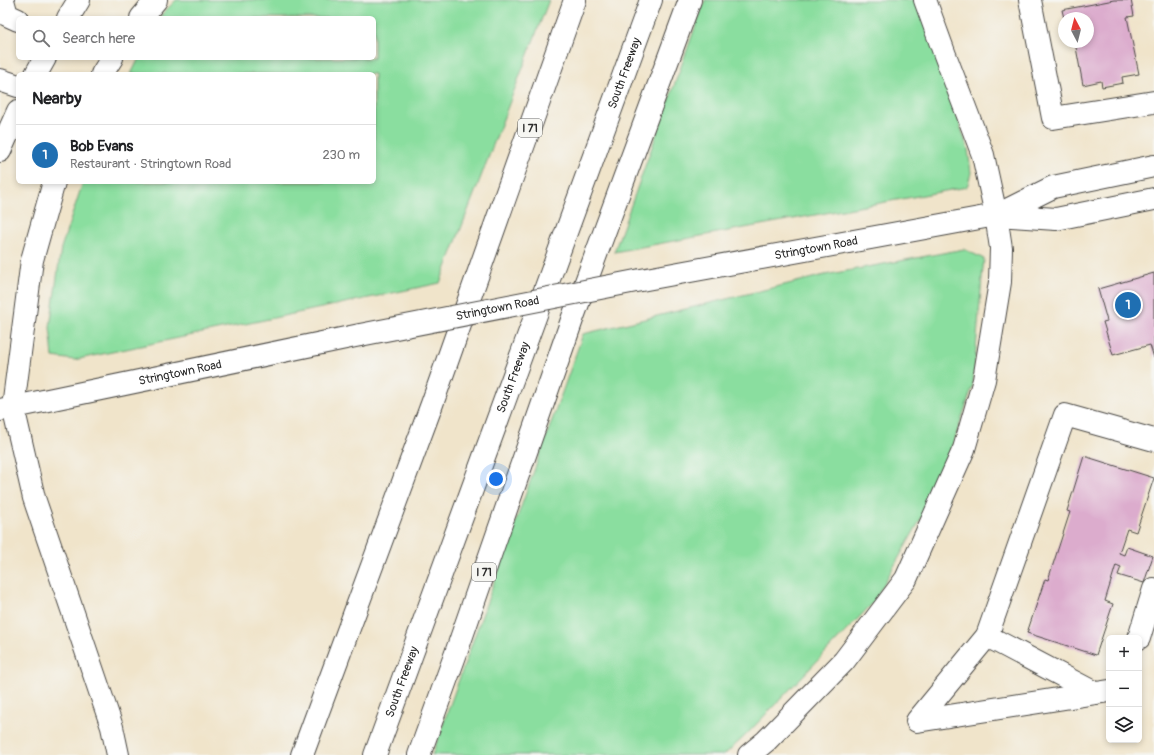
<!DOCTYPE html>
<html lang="en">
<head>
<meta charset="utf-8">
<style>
	body { margin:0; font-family:Pangolin,sans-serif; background:#f2f2f2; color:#202124 }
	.controls { position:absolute; right:12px; bottom:12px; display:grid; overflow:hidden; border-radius:6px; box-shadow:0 2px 6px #0003 }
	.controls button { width:36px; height:36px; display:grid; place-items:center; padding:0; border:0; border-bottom:1px solid #e0e0e0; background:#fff; color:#202124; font:20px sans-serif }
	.compass { position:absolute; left:1058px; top:12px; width:36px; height:36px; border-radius:50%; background:#fff; box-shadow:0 2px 6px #0003; rotate:353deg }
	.you { position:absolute; left:496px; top:479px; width:14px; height:14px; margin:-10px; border:3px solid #fff; border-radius:50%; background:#1a73e8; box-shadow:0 0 0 6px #1a73e833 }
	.badge { display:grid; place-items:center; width:26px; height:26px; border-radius:50%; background:#1f6fb2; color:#fff; font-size:13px; font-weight:700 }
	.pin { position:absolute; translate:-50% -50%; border:2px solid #fff; box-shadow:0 1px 4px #0006 }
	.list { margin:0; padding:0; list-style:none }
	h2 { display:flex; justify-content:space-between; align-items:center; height:52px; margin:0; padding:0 16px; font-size:17px }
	h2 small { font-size:13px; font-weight:400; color:#757577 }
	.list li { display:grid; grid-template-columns:26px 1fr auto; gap:12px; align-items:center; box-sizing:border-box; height:60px; padding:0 16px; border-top:1px solid #e0e0e0 }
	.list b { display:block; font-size:15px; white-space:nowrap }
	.list p { margin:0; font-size:13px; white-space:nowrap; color:#757577 }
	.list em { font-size:13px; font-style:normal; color:#757577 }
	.icon { flex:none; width:22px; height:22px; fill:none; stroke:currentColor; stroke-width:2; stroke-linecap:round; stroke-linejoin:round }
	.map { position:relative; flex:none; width:1154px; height:755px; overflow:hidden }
	.search { position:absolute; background:#fff; box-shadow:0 2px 6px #0003; left:16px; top:16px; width:360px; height:44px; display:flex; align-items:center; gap:10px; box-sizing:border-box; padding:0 14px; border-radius:6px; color:#757577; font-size:15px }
	.panel { position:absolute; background:#fff; box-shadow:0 2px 6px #0003; left:16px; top:72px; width:360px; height:112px; border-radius:6px }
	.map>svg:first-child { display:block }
	.green { fill:#8ade9f; stroke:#5a8465 }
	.building { fill:#dcaccd }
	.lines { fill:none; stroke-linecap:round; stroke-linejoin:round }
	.minor-casing { stroke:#494743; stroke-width:24 }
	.major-casing { stroke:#494743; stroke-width:24 }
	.highway-casing { stroke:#494743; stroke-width:24 }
	.minor { stroke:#fff; stroke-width:22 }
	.major { stroke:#fff; stroke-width:22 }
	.highway { stroke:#fff; stroke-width:22 }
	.major-bridge-casing { stroke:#494743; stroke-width:24; stroke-linecap:butt }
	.major-bridge { stroke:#fff; stroke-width:22 }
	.labels { text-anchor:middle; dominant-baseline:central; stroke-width:3; stroke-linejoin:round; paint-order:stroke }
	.shield { fill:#f6f6f2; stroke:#686867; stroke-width:1 }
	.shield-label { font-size:11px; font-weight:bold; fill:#2b2b2b }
	.street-label { font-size:12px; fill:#2b2b2b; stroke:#f6f6f2 }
</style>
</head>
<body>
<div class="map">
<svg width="1154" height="755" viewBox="0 0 1154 755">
	<rect width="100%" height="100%" fill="#f6f6f2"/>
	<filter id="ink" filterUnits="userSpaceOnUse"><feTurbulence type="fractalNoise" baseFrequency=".025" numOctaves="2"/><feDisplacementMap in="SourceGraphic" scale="8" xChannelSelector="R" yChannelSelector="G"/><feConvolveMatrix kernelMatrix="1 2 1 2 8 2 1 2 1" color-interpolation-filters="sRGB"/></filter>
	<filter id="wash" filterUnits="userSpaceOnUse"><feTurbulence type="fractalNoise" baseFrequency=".012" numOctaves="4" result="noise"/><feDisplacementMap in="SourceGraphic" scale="16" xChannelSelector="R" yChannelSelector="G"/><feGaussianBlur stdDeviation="0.9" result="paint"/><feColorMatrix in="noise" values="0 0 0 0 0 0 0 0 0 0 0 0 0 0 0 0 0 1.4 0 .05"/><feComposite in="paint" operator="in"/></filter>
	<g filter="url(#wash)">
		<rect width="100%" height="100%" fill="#f0e4ca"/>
		<g class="green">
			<path d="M176 0H549L440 283 74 360 53 357 50 327 61 248 83 182H374V74H131L139 58H374V18H160L162 14Z"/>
			<path d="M705 0H917L929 32 968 149 971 173 967 187 614 252Z"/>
			<path d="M964 249 984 259 982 278 973 385 938 489 873 603 744 737 724 755H432L583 334 825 275Z"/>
		</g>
		<g id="blocks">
			<g class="building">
				<path d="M1114 0H1131L1134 16 1127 17 1139 74 1122 77 1123 83 1102 87 1101 81 1083 85 1075 42H1088V18H1064L1062 10Z"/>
				<path d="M1154 273V358L1150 345 1113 355 1103 322 1107 321 1098 289Z"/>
				<path d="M1084 456 1154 478 1136 532 1127 529 1119 553 1124 555 1127 547 1153 556 1144 583 1118 575 1121 567 1116 565 1105 601 1113 604 1096 655 1027 633 1045 579 1048 580 1070 512 1067 511Z"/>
			</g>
		</g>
	</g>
	<g filter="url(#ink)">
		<use href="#blocks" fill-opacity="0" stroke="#494743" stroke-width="1"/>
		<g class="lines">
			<g class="minor-casing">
				<g id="minor">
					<path d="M3 0 7 15 18 20"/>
					<path d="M1030 0 1053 118 1154 102"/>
					<path d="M68 18 79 0"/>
					<path d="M36 74 45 58"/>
					<path d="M0 80 18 86"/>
					<path d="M0 151 18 111"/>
					<path d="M987 636 1095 693"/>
					<path d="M1139 638 1154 589"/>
					<path d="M1109 691 917 721 987 636 1065 415 1154 440"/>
				</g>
			</g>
			<g class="major-casing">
				<g id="major">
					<path d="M997 215 1053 187 1154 166"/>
					<path id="s1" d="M641 280 996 215 1056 219 1154 199"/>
					<path id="s2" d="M0 410 360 335"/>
				</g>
			</g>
			<g class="highway-casing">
				<g id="highway">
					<path d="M141 18 156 0"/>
					<path d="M102 74 112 58"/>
					<path d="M54 182 32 260 13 407 34 498 112 727 118 755"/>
					<path d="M302 755 432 404 575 0"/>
					<path id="s3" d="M375 755 651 0"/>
					<path d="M419 755 456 653 573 317 690 0"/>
					<path d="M749 755 766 741 844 661 906 579 964 449 984 380 1000 282 1001 248 996 215 983 155 945 55 925 0"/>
				</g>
			</g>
			<use href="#minor" class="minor"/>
			<use href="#major" class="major"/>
			<use href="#highway" class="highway"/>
			<g class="major-bridge-casing">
				<g id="major-bridge">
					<path id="s4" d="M360 335 641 280"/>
				</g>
			</g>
			<use href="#major-bridge" class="major-bridge"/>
		</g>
	</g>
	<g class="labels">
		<g class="shield">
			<rect x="518" y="119" width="24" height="18" rx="3"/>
			<rect x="472" y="563" width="24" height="18" rx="3"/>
		</g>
		<g class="shield-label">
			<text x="530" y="128">I 71</text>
			<text x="484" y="572">I 71</text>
		</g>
		<g class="street-label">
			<text stroke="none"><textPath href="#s3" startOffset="726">South Freeway</textPath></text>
			<text stroke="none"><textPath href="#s1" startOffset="178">Stringtown Road</textPath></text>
			<text stroke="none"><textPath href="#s4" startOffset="140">Stringtown Road</textPath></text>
			<text stroke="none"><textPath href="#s2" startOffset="184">Stringtown Road</textPath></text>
			<text stroke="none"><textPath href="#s3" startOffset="402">South Freeway</textPath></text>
			<text stroke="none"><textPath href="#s3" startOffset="78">South Freeway</textPath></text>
		</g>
	</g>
</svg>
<div class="controls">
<button>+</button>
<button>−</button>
<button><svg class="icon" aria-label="layers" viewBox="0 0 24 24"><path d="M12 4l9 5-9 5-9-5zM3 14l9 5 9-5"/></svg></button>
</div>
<svg class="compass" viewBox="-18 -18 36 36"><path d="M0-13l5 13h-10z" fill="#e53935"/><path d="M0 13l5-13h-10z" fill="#757577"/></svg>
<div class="you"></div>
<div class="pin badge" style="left:1128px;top:305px">1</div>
<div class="search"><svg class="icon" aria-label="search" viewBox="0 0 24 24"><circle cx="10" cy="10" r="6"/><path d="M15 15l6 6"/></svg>Search here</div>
<section class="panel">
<h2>Nearby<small></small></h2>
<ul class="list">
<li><span class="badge">1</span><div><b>Bob Evans</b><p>Restaurant · Stringtown Road</p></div><em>230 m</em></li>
</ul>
</section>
</div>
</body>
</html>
